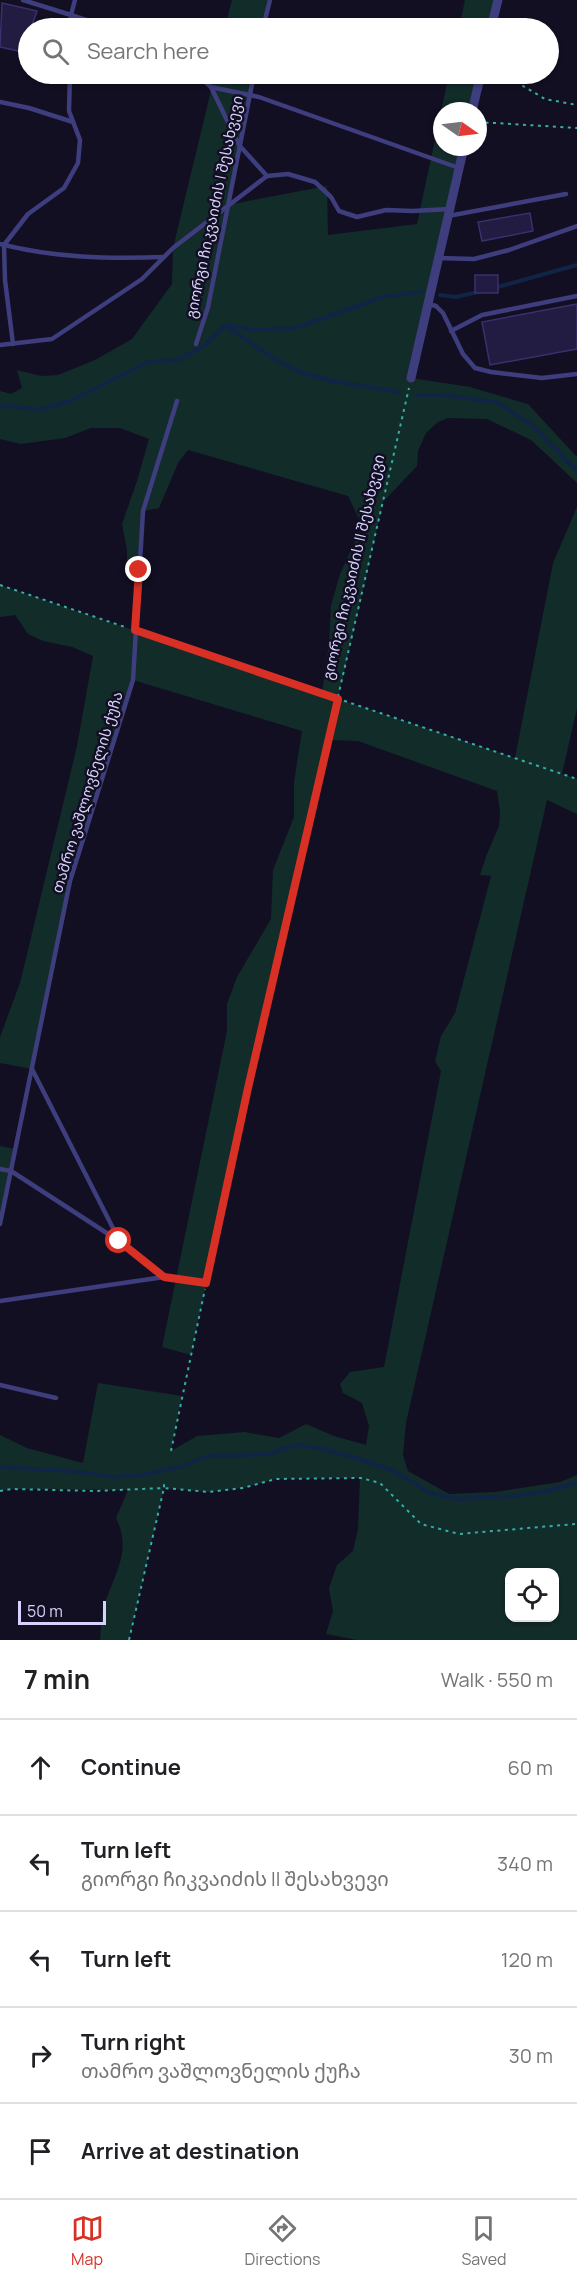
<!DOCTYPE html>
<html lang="en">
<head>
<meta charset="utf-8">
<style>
	body { margin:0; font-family:Manrope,"Noto Sans Georgian",sans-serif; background:#f2f2f2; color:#202124 }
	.controls { position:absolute; right:18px; bottom:18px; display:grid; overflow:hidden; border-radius:12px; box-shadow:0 2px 4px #0004 }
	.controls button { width:54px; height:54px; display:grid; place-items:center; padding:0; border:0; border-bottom:2px solid #e0e0e0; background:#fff; color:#202124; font:30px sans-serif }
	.compass { position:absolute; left:433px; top:102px; width:54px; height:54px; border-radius:50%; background:#fff; box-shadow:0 2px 4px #0004; rotate:104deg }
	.scale { position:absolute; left:18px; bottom:15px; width:88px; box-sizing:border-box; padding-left:6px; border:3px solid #d7d2fd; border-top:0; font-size:16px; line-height:21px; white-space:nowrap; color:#d7d2fd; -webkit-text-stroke:4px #120f22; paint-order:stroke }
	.stop { position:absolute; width:18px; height:18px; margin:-14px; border:4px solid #d93025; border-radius:50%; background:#fff }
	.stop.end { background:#d93025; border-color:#fff; box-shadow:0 2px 6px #0008 }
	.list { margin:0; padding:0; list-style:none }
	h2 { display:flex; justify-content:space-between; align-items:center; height:78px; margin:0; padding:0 24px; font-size:26px }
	h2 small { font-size:20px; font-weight:400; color:#757577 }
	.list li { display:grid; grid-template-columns:39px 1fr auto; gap:18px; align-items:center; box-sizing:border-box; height:96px; padding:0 24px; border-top:2px solid #e0e0e0 }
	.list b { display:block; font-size:22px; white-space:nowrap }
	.list p { margin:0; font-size:20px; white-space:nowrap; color:#757577 }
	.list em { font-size:20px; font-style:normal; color:#757577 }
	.icon { flex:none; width:33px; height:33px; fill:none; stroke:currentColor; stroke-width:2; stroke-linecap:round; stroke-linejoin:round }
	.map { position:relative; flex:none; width:577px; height:1640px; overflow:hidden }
	.search { position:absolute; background:#fff; box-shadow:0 2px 4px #0004; left:18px; right:18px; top:18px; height:66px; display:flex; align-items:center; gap:15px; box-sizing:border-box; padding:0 21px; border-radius:33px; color:#757577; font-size:22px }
	.sheet { height:558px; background:#fff }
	nav { display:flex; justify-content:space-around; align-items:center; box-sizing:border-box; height:84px; border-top:2px solid #e0e0e0; background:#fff; font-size:16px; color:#757577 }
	nav a { display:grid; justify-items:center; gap:3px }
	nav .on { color:#d93025 }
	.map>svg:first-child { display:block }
	.green { fill:#122c2a; fill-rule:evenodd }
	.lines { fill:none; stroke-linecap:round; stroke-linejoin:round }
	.stream { stroke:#102545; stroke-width:4 }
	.building { fill:#231c42; stroke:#3b2f6c; stroke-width:1.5 }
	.path { stroke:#35aea5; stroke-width:2; stroke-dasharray:3 4.5; stroke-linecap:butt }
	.service { stroke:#3e3d7e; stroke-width:4.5 }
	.minor { stroke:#3e3d7e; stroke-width:9 }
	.route { stroke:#d93025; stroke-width:8 }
	.labels { text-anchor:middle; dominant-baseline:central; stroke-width:5; stroke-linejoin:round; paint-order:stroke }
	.street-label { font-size:15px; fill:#d7d2fd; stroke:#120f22 }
</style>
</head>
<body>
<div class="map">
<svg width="577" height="1640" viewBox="0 0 577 1640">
	<rect width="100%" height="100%" fill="#120f22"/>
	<g class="green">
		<path d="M232 0H270L263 28H225Z"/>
		<path d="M465 0H498L491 28H459Z"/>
		<path d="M215 74H254L227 205 327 186 328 235 417 224 449 74H481L472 111H442V147H464L411 378 470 387 528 404 577 457V483L531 440 487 419 448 418 438 422 426 433 418 451 417 466 383 502 338 699 515 758 553 563 577 507V708L562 774 577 779V814L547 800 406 1423 403 1455 408 1471 449 1494 495 1492 560 1482 577 1475V1640H357L326 1634 333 1611 329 1588 337 1565 353 1551 358 1529 360 1478 276 1479 243 1488 208 1492 164 1488 129 1640H100C101 1630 101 1617 104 1607 113 1575 133 1552 116 1518L128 1490 12 1489 0 1491V1435L27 1448 83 1463 98 1383 182 1396 171 1451 197 1436 244 1432 279 1438 306 1424 334 1436 366 1445 369 1426 362 1403 343 1393 340 1384 350 1372 384 1367 441 1071 435 1061 441 1036 455 1013 491 876 480 875 487 854 499 826 500 812 497 791 358 741 329 740 248 1088 191 1355 162 1347 227 1031V1004L237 977 271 919 273 870 294 817V782L302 731 133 680 70 881 32 1069 0 1063V1037L20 983 77 746 93 656 72 647 43 641 28 634 15 615 0 617V585L322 694 329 643 331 605 340 574 358 535 360 521 348 496 188 450 178 463 159 508 143 511 139 570 127 567V550L122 524 137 481 149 439 120 428H91L65 438 21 444 0 439V391L11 394 22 388 17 370 41 376 58 375 95 360 132 339 172 284 173 248ZM510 1572H554V1618H510Z"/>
		<path d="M0 1146 15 1149 0 1216Z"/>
	</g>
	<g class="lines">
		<g class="stream">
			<path d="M494 288 577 265"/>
			<path d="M440 295 456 297 478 292"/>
			<path d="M226 326C252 343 277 364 307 374 336 384 368 386 399 392"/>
			<path d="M416 395H445L499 403 534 427 577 471"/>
			<path d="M0 405 39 410 73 400 148 362 178 360 205 345 225 325 256 330 295 328 386 296 422 292"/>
			<path d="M0 1467 70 1471 114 1477 147 1474 179 1467 208 1456 268 1454 297 1445 319 1448 353 1457 394 1471 430 1493 458 1499 513 1496 547 1491 577 1483"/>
		</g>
	</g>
	<g class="building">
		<path d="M2 3 37 11 31 28H28V36L23 52 0 47Z"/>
		<path d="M530 213 533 231 482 241 478 222Z"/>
		<rect x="475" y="275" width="23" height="18"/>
		<path d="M577 304V349L490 365 482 322Z"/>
	</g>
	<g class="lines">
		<g class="path">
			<path d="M503 74 545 99 577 105"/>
			<path d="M478 122 577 128"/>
			<path d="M0 585 128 628"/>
			<path d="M145 634 577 779"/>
			<path d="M208 1275 248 1088 409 388"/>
			<path d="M171 1451 205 1289"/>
			<path d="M0 1491 12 1489 95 1491 164 1488V1480"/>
			<path d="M129 1640 164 1488 208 1492 243 1488 276 1479 361 1478 380 1483 421 1524 459 1534 575 1524"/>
		</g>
		<g class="service">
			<path d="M23 0 71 15V28"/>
			<path d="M75 0 71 15 110 28"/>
			<path d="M263 28 270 0"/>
			<path d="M196 74 211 87 239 145 267 176"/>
			<path d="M211 87 259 97 459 168"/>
			<path d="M0 102 29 108 73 122"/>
			<path d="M448 216 566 194"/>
			<path d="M0 244C54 258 109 259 164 257"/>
			<path d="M438 258 474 259 509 250 577 226"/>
			<path d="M428 304 436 306 443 313 463 354 475 368 491 372 542 378 577 374"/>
			<path d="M451 331 482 315 577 296"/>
			<path d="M13 344 5 280 4 245 28 214 64 188 78 163 80 140 69 111 70 74"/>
			<path d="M196 344 208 307 254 74"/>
			<path d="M0 345 52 339 142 279 173 248 267 176 288 174 315 182 331 197 339 211 357 217 386 210 413 211 449 209"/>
			<path d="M32 1069 118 1238"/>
			<path d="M0 1169 11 1171 119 1241 164 1277"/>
			<path d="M0 1224 70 881 133 680 143 511 177 401"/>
			<path d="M0 1301 164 1277 206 1283"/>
			<path d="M0 1385 56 1398"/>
		</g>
		<g class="minor">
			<path d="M491 28 498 0"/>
			<path d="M472 111 481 74"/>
			<path d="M411 378 464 147"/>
		</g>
	</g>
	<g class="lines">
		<path class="route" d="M119 1241 164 1277 206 1283 248 1088 338 699 135 630 139 570"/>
	</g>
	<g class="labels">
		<g class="street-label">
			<text transform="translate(214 207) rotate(-78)">გიორგი ჩიკვაიძის I შესახვევი</text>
			<text transform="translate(353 567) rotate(-77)">გიორგი ჩიკვაიძის II შესახვევი</text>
			<text transform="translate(87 792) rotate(-73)">თამრო ვაშლოვნელის ქუჩა</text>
		</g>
	</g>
</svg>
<div class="controls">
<button><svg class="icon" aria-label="locate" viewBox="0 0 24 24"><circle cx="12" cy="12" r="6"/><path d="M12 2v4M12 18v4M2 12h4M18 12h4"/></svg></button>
</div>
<svg class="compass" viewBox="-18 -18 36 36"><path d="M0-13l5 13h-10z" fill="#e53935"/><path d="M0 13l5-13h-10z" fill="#757577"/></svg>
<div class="scale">50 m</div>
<div class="stop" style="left:119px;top:1241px"></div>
<div class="stop end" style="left:139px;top:570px"></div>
<div class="search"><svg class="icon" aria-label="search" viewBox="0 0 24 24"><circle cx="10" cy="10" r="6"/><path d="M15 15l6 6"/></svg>Search here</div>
</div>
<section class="sheet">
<h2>7 min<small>Walk · 550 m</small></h2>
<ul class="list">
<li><svg class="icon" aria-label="ahead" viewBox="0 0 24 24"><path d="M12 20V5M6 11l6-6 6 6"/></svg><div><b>Continue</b></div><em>60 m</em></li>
<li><svg class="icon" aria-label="left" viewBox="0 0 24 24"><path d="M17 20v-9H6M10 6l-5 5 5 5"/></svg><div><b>Turn left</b><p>გიორგი ჩიკვაიძის II შესახვევი</p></div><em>340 m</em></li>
<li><svg class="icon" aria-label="left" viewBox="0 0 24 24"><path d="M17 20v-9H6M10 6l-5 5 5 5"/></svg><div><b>Turn left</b></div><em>120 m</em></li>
<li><svg class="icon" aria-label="right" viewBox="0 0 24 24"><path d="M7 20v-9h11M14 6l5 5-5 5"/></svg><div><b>Turn right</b><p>თამრო ვაშლოვნელის ქუჩა</p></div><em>30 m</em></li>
<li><svg class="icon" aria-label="arrive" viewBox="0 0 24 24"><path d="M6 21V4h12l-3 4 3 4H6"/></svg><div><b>Arrive at destination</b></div></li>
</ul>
</section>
<nav>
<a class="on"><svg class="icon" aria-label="map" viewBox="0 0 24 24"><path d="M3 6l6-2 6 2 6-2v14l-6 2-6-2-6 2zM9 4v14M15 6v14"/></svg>Map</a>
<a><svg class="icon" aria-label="directions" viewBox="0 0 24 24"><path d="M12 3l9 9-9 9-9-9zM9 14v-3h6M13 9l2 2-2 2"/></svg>Directions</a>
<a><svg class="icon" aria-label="saved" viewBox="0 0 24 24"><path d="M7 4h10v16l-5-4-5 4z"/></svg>Saved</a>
</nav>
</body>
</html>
